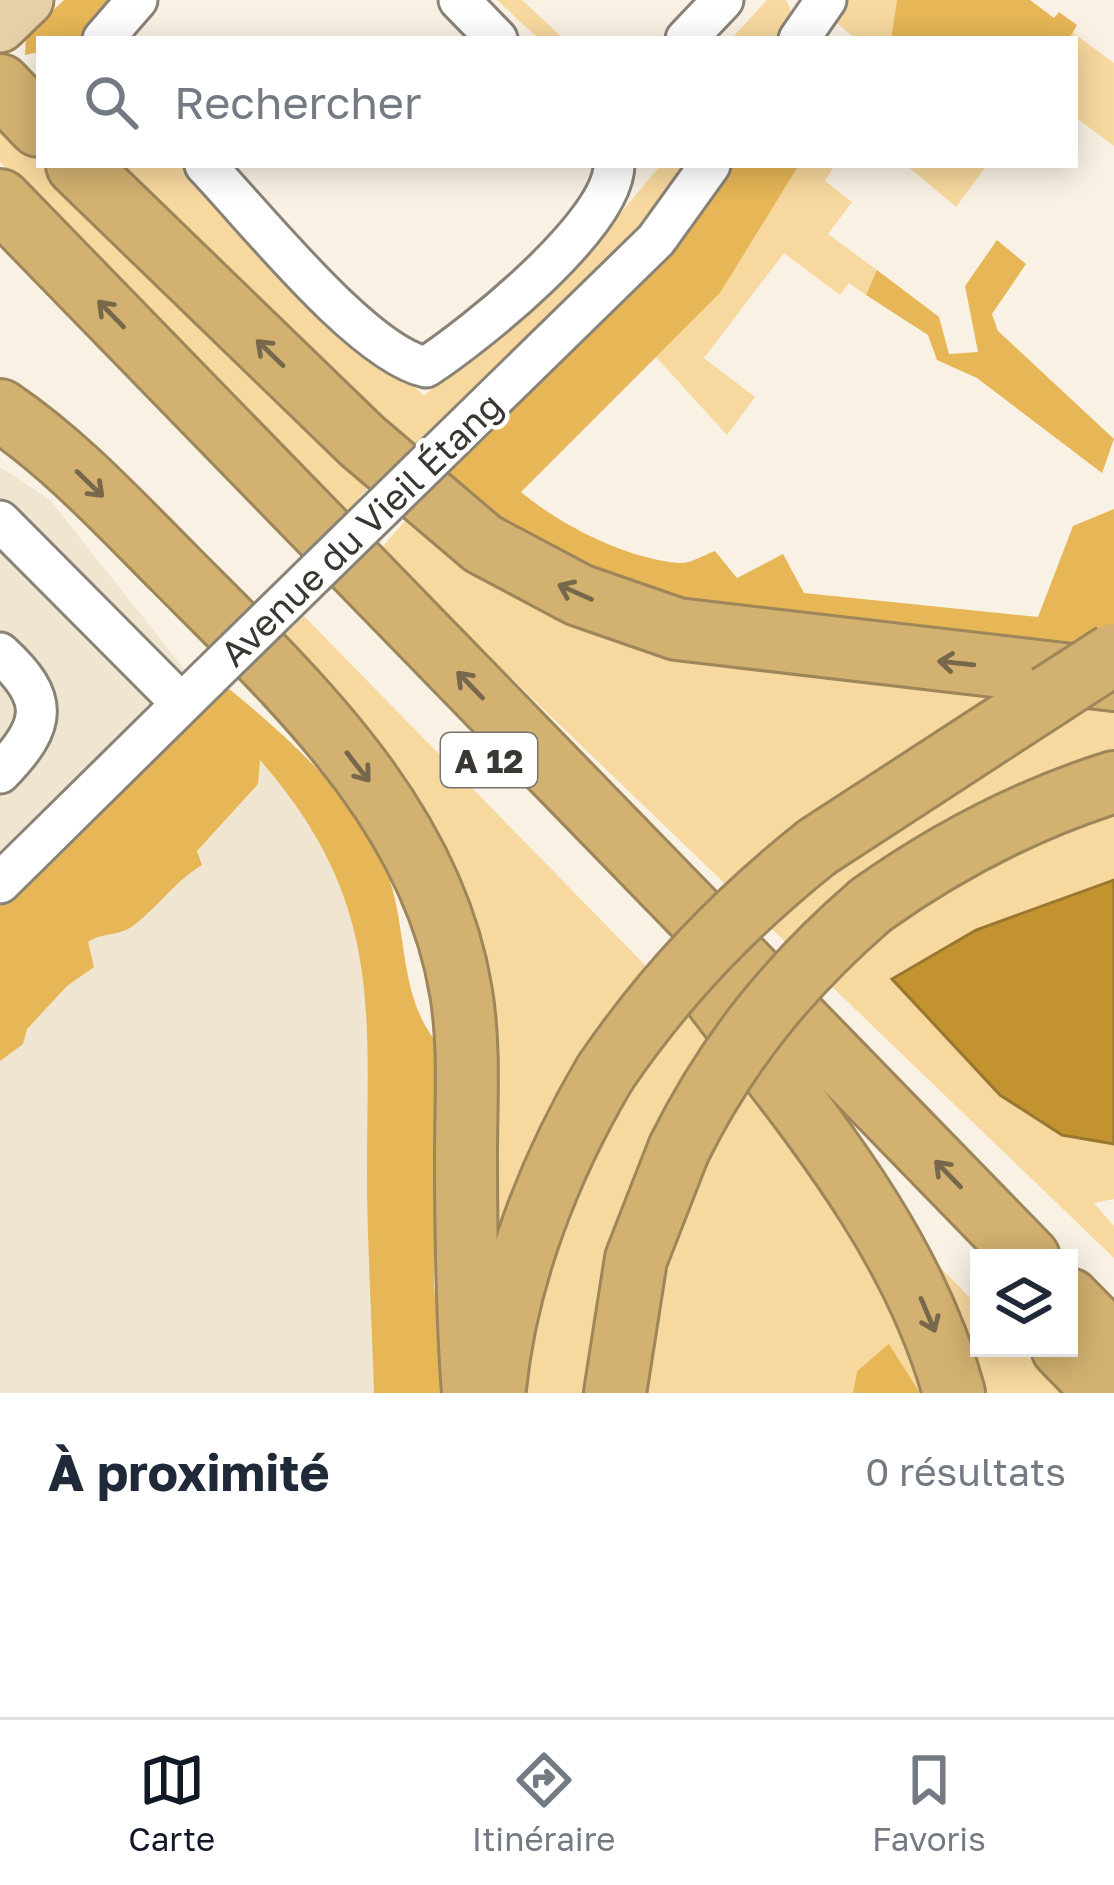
<!DOCTYPE html>
<html lang="fr">
<head>
<meta charset="utf-8">
<style>
	body { margin:0; font-family:"Golos Text",sans-serif; background:#f2f2f3; color:#1f2937 }
	.controls { position:absolute; right:36px; bottom:36px; display:grid; overflow:hidden; border-radius:0px; box-shadow:0 6px 30px #0003 }
	.controls button { width:108px; height:108px; display:grid; place-items:center; padding:0; border:0; border-bottom:3px solid #e0e1e3; background:#fff; color:#1f2937; font:60px sans-serif }
	.list { margin:0; padding:0; list-style:none }
	h2 { display:flex; justify-content:space-between; align-items:center; height:156px; margin:0; padding:0 48px; font-size:51px }
	h2 small { font-size:39px; font-weight:400; color:#747a83 }
	.icon { flex:none; width:66px; height:66px; fill:none; stroke:currentColor; stroke-width:2; stroke-linecap:round; stroke-linejoin:round }
	.map { position:relative; flex:none; width:1114px; height:1393px; overflow:hidden }
	.search { position:absolute; background:#fff; box-shadow:0 6px 30px #0003; left:36px; right:36px; top:36px; height:132px; display:flex; align-items:center; gap:30px; box-sizing:border-box; padding:0 42px; border-radius:0px; color:#747a83; font-size:45px }
	.sheet { height:324px; background:#fff }
	nav { display:flex; justify-content:space-around; align-items:center; box-sizing:border-box; height:168px; border-top:3px solid #e0e1e3; background:#fff; font-size:33px; color:#747a83 }
	nav a { display:grid; justify-items:center; gap:6px }
	nav .on { color:#111827 }
	.map>svg:first-child { display:block }
	.built { fill:#f0e5d1 }
	.green { fill:#f7d89e }
	.forest { fill:#e6b657 }
	.water { fill:#c2932f; stroke:#997730; stroke-width:3 }
	.lines { fill:none; stroke-linecap:round; stroke-linejoin:round }
	.minor-casing { stroke:#898276; stroke-width:45 }
	.major-casing { stroke:#9d865a; stroke-width:57 }
	.highway-casing { stroke:#9d865a; stroke-width:66 }
	.minor { stroke:#fff; stroke-width:39 }
	.major { stroke:#e5d0a9; stroke-width:51 }
	.highway { stroke:#d3b170; stroke-width:60 }
	.minor-bridge-casing { stroke:#898276; stroke-width:45; stroke-linecap:butt }
	.highway-bridge-casing { stroke:#9d865a; stroke-width:66; stroke-linecap:butt }
	.minor-bridge { stroke:#fff; stroke-width:39 }
	.highway-bridge { stroke:#d3b170; stroke-width:60 }
	.oneway { stroke:#77684b }
	.labels { text-anchor:middle; dominant-baseline:central; stroke-width:9; stroke-linejoin:round; paint-order:stroke }
	.shield { fill:#fff; stroke:#757370; stroke-width:3 }
	.shield-label { font-size:33px; font-weight:bold; fill:#3a3732 }
	.street-label { font-size:36px; fill:#3a3732; stroke:#fff }
</style>
</head>
<body>
<div class="map">
<svg width="1114" height="1393" viewBox="0 0 1114 1393">
	<rect width="100%" height="100%" fill="#f9f2e4"/>
	<path class="built" d="M0 467 50 500 247 748 282 768 356 904 379 1020 382 1393H0Z"/>
	<g class="green">
		<path d="M497 0H522L564 39H539Z"/>
		<path d="M767 0H786L792 13 774 39H731Z"/>
		<path d="M845 0H897L891 39H856L831 18Z"/>
		<path d="M1072 32 1114 63V146L1075 117Z"/>
		<path d="M0 110 39 149V165H55L376 479 343 516 0 162Z"/>
		<path d="M106 165H193L424 396 602 235 661 165H687L643 228 409 450Z"/>
		<path d="M799 165H835L825 181 852 202 828 234 877 270 866 295 849 283 840 295 784 253 704 358 755 397 727 435 656 357 720 293Z"/>
		<path d="M906 165H987L956 207Z"/>
		<path d="M412 513 1114 684V880L976 930 1061 1135 1114 1144V1199L1094 1203 1114 1226V1258L379 551Z"/>
		<path d="M304 616 979 1307V1348H1019L1063 1393H920L889 1345 857 1371 853 1393H487L479 974 274 645Z"/>
	</g>
	<g class="forest">
		<path d="M64 0H132L92 39H39V52L25 55 26 36Z"/>
		<path d="M897 0H1030L1054 18 1059 12 1077 25 1069 39H891Z"/>
		<path d="M724 165H799L720 293 521 492C560 525 627 559 679 563 690 564 704 555 715 551L737 578 783 554 804 593 1038 617 1073 526 1114 509V624L1061 653C885 633 663 632 510 535 485 519 463 494 441 475Z"/>
		<path d="M997 240 1026 264 992 314 998 331 1114 439 1102 473 977 378 937 360 928 335 866 295 877 270 939 317 949 354 978 352 965 286Z"/>
		<path d="M218 680C279 729 366 803 390 881 407 934 400 994 434 1039V1286L443 1393H374C372 1326 368 1258 367 1191 366 1013 387 906 260 760L258 784 197 851 202 865C173 883 159 906 134 925 119 937 102 932 88 942L94 967 67 986 27 1029 23 1044 0 1061V902Z"/>
		<path d="M889 1344 920 1393H853L857 1371Z"/>
	</g>
	<path class="water" d="M1114 880V1144L1062 1135 1000 1095 892 979 976 930Z"/>
	<g class="lines">
		<g class="minor-casing">
			<g id="minor">
				<path d="M459 0 497 39"/>
				<path d="M103 39 137 0"/>
				<path d="M686 39 723 0"/>
				<path d="M799 39 826 0"/>
				<path d="M205 165C254 216 362 353 426 367 475 335 614 224 614 165"/>
				<path d="M440 451 656 240 710 165"/>
				<path d="M0 521 181 703"/>
				<path d="M0 653C49 698 48 724 0 773"/>
				<path d="M0 883 209 677"/>
			</g>
		</g>
		<g class="major-casing">
			<path id="major" d="M0 26 27 0"/>
		</g>
		<g class="highway-casing">
			<g id="highway">
				<path d="M0 85 39 126"/>
				<path d="M77 165 362 441 483 544 579 595 677 629 1114 680"/>
				<path d="M0 200 1029 1258"/>
				<path d="M0 410C65 454 119 513 175 569 295 690 432 815 461 992 470 1046 466 1102 466 1156 466 1236 467 1314 473 1393"/>
				<path d="M817 847 1049 696"/>
				<path d="M871 905C947 851 1025 810 1114 782"/>
				<path d="M698 975C796 1106 910 1232 954 1393"/>
				<path d="M1069 1299 1114 1345"/>
				<path d="M1062 1348 1106 1393"/>
				<path d="M495 1388C506 1278 549 1168 605 1073"/>
				<path d="M615 1393 636 1259 679 1149"/>
			</g>
		</g>
		<use href="#minor" class="minor"/>
		<use href="#major" class="major"/>
		<use href="#highway" class="highway"/>
		<g class="minor-bridge-casing">
			<path id="minor-bridge" d="M209 677 440 451"/>
		</g>
		<g class="highway-bridge-casing">
			<g id="highway-bridge">
				<path d="M1049 696 1114 654"/>
				<path d="M605 1073C665 985 733 914 817 847"/>
				<path d="M679 1149C727 1052 789 976 871 905"/>
			</g>
		</g>
		<use href="#minor-bridge" class="minor-bridge"/>
		<use href="#highway-bridge" class="highway-bridge"/>
	</g>
	<defs><path id="oneway-shaft" d="M-6 0H5M1.5-3L5.5 0L1.5 3" fill="none" stroke-width="1.6" stroke-linecap="round" stroke-linejoin="round" transform="scale(3)"/></defs>
	<g class="oneway">
		<use href="#oneway-shaft" transform="translate(111 314) rotate(-134)"/>
		<use href="#oneway-shaft" transform="translate(270 353) rotate(-136)"/>
		<use href="#oneway-shaft" transform="translate(90 484) rotate(44)"/>
		<use href="#oneway-shaft" transform="translate(575 592) rotate(-156)"/>
		<use href="#oneway-shaft" transform="translate(956 663) rotate(-174)"/>
		<use href="#oneway-shaft" transform="translate(470 685) rotate(-134)"/>
		<use href="#oneway-shaft" transform="translate(358 767) rotate(52)"/>
		<use href="#oneway-shaft" transform="translate(948 1174) rotate(-134)"/>
		<use href="#oneway-shaft" transform="translate(928 1315) rotate(67)"/>
	</g>
	<g class="labels">
		<rect class="shield" x="441" y="733" width="96" height="54" rx="9"/>
		<g class="shield-label">
			<text x="489" y="760">A 12</text>
		</g>
		<g class="street-label">
			<text transform="translate(361 529) rotate(-44)">Avenue du Vieil Étang</text>
		</g>
	</g>
</svg>
<div class="controls">
<button><svg class="icon" aria-label="layers" viewBox="0 0 24 24"><path d="M12 4l9 5-9 5-9-5zM3 14l9 5 9-5"/></svg></button>
</div>
<div class="search"><svg class="icon" aria-label="search" viewBox="0 0 24 24"><circle cx="10" cy="10" r="6"/><path d="M15 15l6 6"/></svg>Rechercher</div>
</div>
<section class="sheet">
<h2>À proximité<small>0 résultats</small></h2>
<ul class="list">
</ul>
</section>
<nav>
<a class="on"><svg class="icon" aria-label="map" viewBox="0 0 24 24"><path d="M3 6l6-2 6 2 6-2v14l-6 2-6-2-6 2zM9 4v14M15 6v14"/></svg>Carte</a>
<a><svg class="icon" aria-label="directions" viewBox="0 0 24 24"><path d="M12 3l9 9-9 9-9-9zM9 14v-3h6M13 9l2 2-2 2"/></svg>Itinéraire</a>
<a><svg class="icon" aria-label="saved" viewBox="0 0 24 24"><path d="M7 4h10v16l-5-4-5 4z"/></svg>Favoris</a>
</nav>
</body>
</html>
